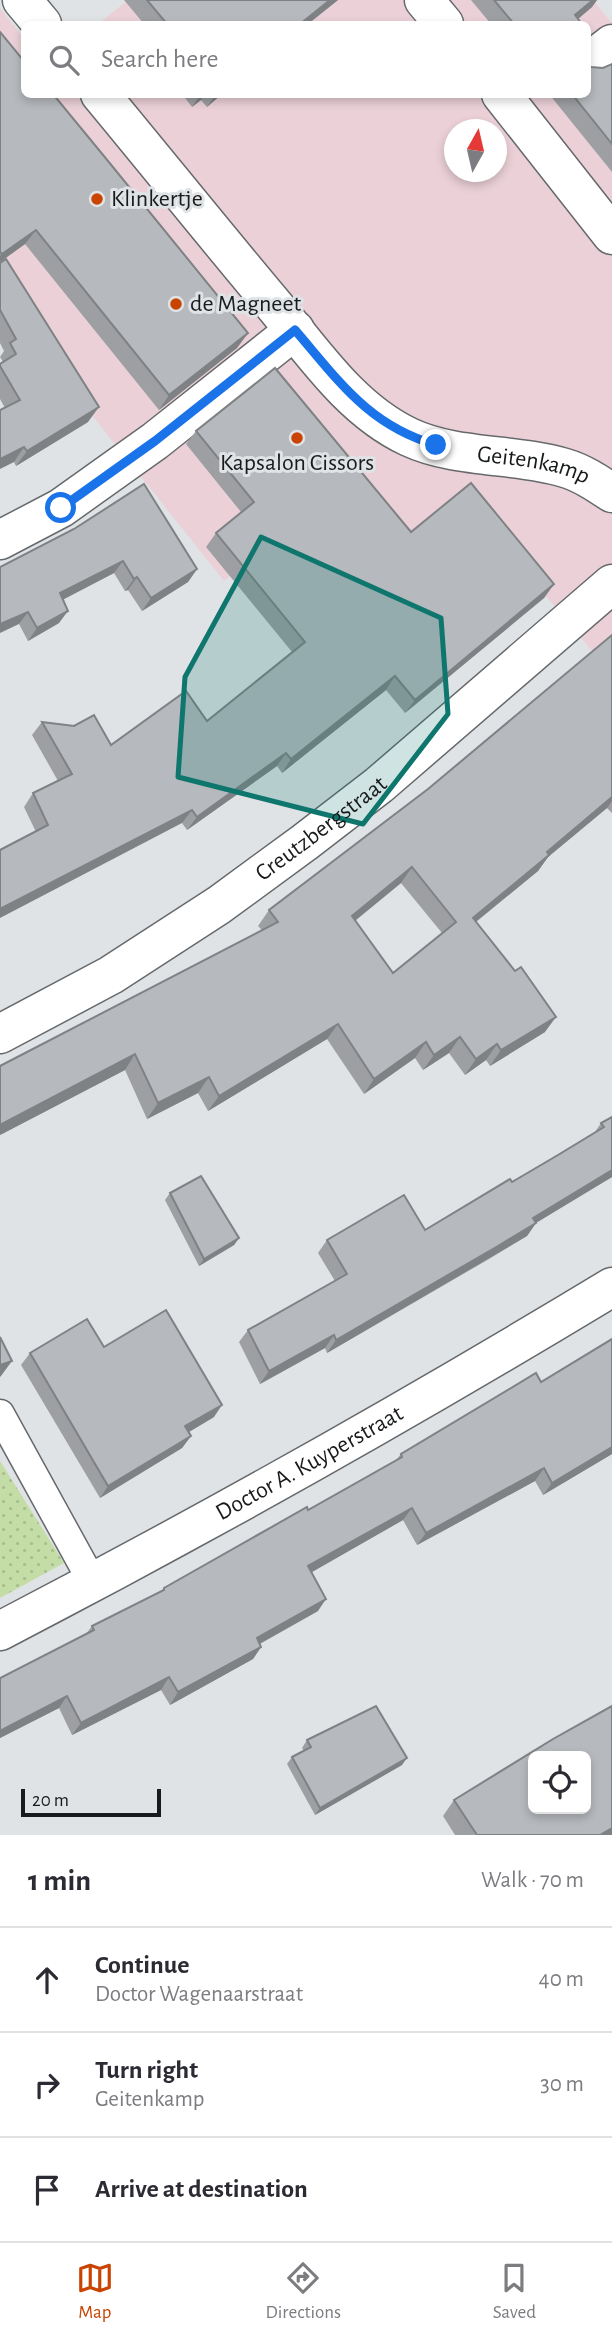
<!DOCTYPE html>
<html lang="en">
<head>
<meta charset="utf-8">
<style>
	body { margin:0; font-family:"Alegreya Sans",sans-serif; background:#f2f2f3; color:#2b2b33 }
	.controls { position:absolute; right:21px; bottom:21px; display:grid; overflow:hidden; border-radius:10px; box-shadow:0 4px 10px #0003 }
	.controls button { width:63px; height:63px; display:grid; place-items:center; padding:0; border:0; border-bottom:2px solid #e1e1e2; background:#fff; color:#2b2b33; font:35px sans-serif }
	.compass { position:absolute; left:444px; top:119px; width:63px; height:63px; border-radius:50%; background:#fff; box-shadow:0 4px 10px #0003; rotate:8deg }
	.scale { position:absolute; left:21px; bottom:18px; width:140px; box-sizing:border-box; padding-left:7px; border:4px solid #181a1b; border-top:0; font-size:19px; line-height:24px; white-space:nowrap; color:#181a1b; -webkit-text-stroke:5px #e0e3e6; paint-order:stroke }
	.stop { position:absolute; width:21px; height:21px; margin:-16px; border:5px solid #1a73e8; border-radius:50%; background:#fff }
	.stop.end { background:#1a73e8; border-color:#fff; box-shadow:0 2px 7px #0008 }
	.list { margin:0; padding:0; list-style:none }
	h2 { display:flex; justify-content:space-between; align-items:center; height:91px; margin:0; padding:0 28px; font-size:30px }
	h2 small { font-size:23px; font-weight:400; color:#7c7c81 }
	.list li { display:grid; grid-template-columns:46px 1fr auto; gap:21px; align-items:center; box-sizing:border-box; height:105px; padding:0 28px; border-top:2px solid #e1e1e2 }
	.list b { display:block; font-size:26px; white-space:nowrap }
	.list p { margin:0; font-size:23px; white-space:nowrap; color:#7c7c81 }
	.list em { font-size:23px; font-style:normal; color:#7c7c81 }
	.icon { flex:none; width:38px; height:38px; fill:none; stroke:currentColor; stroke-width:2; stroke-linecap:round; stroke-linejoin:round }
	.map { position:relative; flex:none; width:612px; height:1835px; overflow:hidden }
	.search { position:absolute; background:#fff; box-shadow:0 4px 10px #0003; left:21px; right:21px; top:21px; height:77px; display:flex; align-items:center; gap:18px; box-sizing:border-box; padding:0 24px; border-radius:10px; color:#7c7c81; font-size:26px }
	.sheet { height:406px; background:#fff }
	nav { display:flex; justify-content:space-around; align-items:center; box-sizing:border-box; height:98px; border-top:2px solid #e1e1e2; background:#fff; font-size:19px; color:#7c7c81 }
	nav a { display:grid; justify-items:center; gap:4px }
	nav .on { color:#c94301 }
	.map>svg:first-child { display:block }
	.commercial { fill:#ebd1d7; fill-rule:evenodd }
	.grass { fill:url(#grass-dots) }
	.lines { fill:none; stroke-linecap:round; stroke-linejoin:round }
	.service-casing { stroke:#66696c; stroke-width:31 }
	.minor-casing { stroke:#66696c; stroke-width:41 }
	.service { stroke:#fff; stroke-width:28 }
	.minor { stroke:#fff; stroke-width:38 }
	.wall { fill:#9d9fa3; fill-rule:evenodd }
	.shaded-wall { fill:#7f8284 }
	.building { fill:#b6b9bd; stroke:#7f8284; stroke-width:2; fill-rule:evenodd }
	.route { stroke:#1a73e8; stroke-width:9 }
	.marked { fill:#0f766e; fill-opacity:0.2; stroke:#0f766e; stroke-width:5; stroke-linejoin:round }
	.poi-dot { fill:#c94301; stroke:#e0e3e6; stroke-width:2.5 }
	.labels { text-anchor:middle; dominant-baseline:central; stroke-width:6; stroke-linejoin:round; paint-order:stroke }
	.poi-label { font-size:24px; fill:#181a1b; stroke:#e0e3e6; text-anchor:start }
	.street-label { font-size:24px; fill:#181a1b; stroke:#e0e3e6 }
</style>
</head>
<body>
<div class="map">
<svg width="612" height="1835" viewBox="0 0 612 1835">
	<defs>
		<pattern id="grass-dots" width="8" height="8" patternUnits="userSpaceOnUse" patternTransform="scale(1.75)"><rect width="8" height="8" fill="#c4dda6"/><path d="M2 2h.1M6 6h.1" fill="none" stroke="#a8bd8e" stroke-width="1.8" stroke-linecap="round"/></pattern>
	</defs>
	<rect width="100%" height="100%" fill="#e0e3e6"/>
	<path class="commercial" d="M128 0H593L612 23V643L597 657 461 495 414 533 391 530 347 477 224 581 0 300V8L24 38V94H588V24H98ZM454 130H496V172H454Z"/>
	<path class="grass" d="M0 1461 64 1563 0 1598Z"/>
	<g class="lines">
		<g class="service-casing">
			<path id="service" d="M0 1414 93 1583"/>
		</g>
		<g class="minor-casing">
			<g id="minor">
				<path d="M22 0 42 24"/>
				<path d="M424 0 444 24"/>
				<path d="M589 62 612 44"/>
				<path id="s1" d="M100 94C158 164 215 235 273 304 312 351 351 410 409 437 456 459 516 453 565 468 582 473 597 483 612 493"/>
				<path d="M501 94 612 235"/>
				<path d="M0 540 61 508 155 441 295 330"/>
				<path id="s2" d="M0 1034 111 975 219 905 305 842 379 785 612 584"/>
				<path id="s3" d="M0 1631C208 1523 412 1408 612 1287"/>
			</g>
		</g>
		<use href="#service" class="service"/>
		<use href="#minor" class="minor"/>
	</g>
	<g class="wall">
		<path d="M124 0H338L308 24H144Z"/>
		<path d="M471 0H597L592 7 578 19 582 24H491Z"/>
		<path d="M0 32 248 333 237 348 159 410 25 244 0 262Z"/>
		<path d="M612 64V172L549 94H587L591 67 603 68Z"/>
		<path d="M182 94H222L207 107 201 100 192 107Z"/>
		<path d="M0 263 88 422 16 466 14 462 5 408 0 399V364L3 362 0 357 4 351 0 343Z"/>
		<path d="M196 431 411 532 554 584 544 598 405 713 386 690 282 773 277 766 187 830 182 823 36 832 24 807 33 793 58 781 32 735 42 722 111 745 207 721 292 652 206 547 216 533 241 512 186 444Z"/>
		<path d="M74 529 197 569 188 582 142 611 128 590 125 591 114 573 63 599 59 623 28 641 19 624Z"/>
		<path d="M612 635V813L607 808 548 857 538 871 476 922 545 1032 490 1066 486 1060 465 1075 449 1053 423 1070 415 1058 364 1094 327 1039 208 1111 198 1093 147 1119 125 1070 0 1135 262 930 258 926 269 910 428 789ZM401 883 442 933 393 973 355 921Z"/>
		<path d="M612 1117V1177L536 1223 527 1236 489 1259 327 1353 325 1348 260 1384 239 1342 248 1330 335 1281 318 1253 327 1240 425 1230 512 1182 595 1132 601 1123Z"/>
		<path d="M170 1193 239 1238 234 1245 199 1266 165 1200Z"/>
		<path d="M104 1347 214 1417 189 1432 191 1436 182 1448 100 1498 21 1365 30 1353Z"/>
		<path d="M541 1382 612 1454 543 1495 535 1481 417 1545 403 1520 311 1572 318 1611 260 1644 261 1647 253 1659 170 1705 161 1690 72 1735 59 1708 0 1738V1678L86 1634 92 1626 161 1591 164 1588 308 1510 396 1460 401 1454Z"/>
		<path d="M307 1740 402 1765 315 1815 287 1764 292 1757 304 1751 302 1748Z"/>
		<path d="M454 1800 612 1835H455L443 1816Z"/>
	</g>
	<g class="shaded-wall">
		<path d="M330 0H338L308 24H300Z"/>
		<path d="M593 0H597L592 7 572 24 575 15Z"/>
		<path d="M201 94H205L201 100 192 107Z"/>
		<path d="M216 94H222L207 107Z"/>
		<path d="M36 230 25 244 0 262V256L2 254Z"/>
		<path d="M248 333 237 348 159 410 169 395Z"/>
		<path d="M99 407 88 422 16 466 27 451Z"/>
		<path d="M24 447 14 462 0 469V459Z"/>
		<path d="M123 561 114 573 51 606 60 593Z"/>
		<path d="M197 569 188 582 142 611 151 598Z"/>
		<path d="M137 577 128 590 125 591 134 579Z"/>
		<path d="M554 584 544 598 405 713 415 700Z"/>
		<path d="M68 611 59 623 28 641 37 628Z"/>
		<path d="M28 612 19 624 0 633V624Z"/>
		<path d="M395 676 386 690 282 773 291 759Z"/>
		<path d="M286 753 277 766 187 830 197 817Z"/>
		<path d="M612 797V801L607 808 548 857 538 871 462 933 473 918 547 852Z"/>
		<path d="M192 810 182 823 0 918V909Z"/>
		<path d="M412 867 401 883 341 932 352 916Z"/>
		<path d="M556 1017 545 1032 490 1066 501 1050Z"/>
		<path d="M338 1024 327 1039 208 1111 219 1096Z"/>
		<path d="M460 1037 449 1053 423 1070 434 1055Z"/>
		<path d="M426 1042 415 1058 364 1094 374 1079Z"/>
		<path d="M497 1044 486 1060 465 1075 476 1059Z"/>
		<path d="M135 1054 125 1070 0 1135V1125Z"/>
		<path d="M209 1077 198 1093 147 1119 158 1103Z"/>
		<path d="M612 1170V1177L524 1230 533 1218Z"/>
		<path d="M536 1223 527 1236 327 1353 336 1340Z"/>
		<path d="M239 1238 234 1245 199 1266 204 1259Z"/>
		<path d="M334 1335 325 1348 260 1384 269 1371Z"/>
		<path d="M12 1361 1 1376 0 1377V1365Z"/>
		<path d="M222 1405 214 1417 177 1439 185 1426Z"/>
		<path d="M191 1436 182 1448 100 1498 108 1486Z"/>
		<path d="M612 1447V1454L543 1495 552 1483Z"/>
		<path d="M544 1468 535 1481 417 1545 426 1533Z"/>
		<path d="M412 1508 403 1520 300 1579 308 1566Z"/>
		<path d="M326 1599 318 1611 248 1650 257 1638Z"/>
		<path d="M261 1647 253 1659 170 1705 178 1692Z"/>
		<path d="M169 1677 161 1690 72 1735 81 1723Z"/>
		<path d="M67 1696 59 1708 0 1738V1731Z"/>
		<path d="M407 1758 402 1765 315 1815 320 1808Z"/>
		<path d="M612 1828V1835H600Z"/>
	</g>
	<g class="building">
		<path d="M147 0H330L300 24H167Z"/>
		<path d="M494 0H593L575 15 582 24H514Z"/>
		<path d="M0 32 24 61V94H53L108 161 248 333 169 395 36 230 2 254 0 252Z"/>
		<path d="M587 64 591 67 603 68 612 64V144L572 94H587Z"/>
		<path d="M6 259 99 407 27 451 24 447 0 459V410L20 400 0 366V364L16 354 10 343 16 339 0 310V263Z"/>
		<path d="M275 368 411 532 471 483 554 584 415 700 395 676 291 759 286 753 197 817 192 810 0 909V850L48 825 33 793 72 774 42 722 74 726 94 715 111 745 186 691 207 721 305 642 216 533 254 502 196 431Z"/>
		<path d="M144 484 197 569 151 598 137 577 134 579 123 561 60 593 68 611 37 628 28 612 0 624V567L74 529Z"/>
		<path d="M612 635V797L547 852 549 855 473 918 515 971 521 967 556 1017 501 1050 497 1044 476 1059 460 1037 434 1055 426 1042 374 1079 338 1024 219 1096 209 1077 158 1103 135 1054 0 1125V1066L278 922 269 910 428 789ZM412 867 456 922 393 973 352 916Z"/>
		<path d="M612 1117V1170L533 1218 536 1223 498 1246 336 1340 334 1335 269 1371 248 1330 347 1274 327 1240 404 1195 425 1230 510 1179 512 1182 558 1155 604 1127 601 1123Z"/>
		<path d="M201 1176 239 1238 204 1259 170 1193Z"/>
		<path d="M166 1310 222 1405 185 1426 191 1436 108 1486 30 1353 87 1319 104 1347Z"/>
		<path d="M0 1337 12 1361 0 1365Z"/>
		<path d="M612 1339V1447L552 1483 544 1468 426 1533 412 1508 308 1566 326 1599 257 1638 261 1647 178 1692 169 1677 81 1723 67 1696 0 1731V1678L94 1630 92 1626 164 1590V1588L307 1507 308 1510 402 1457 401 1454 536 1373 541 1382Z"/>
		<path d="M376 1706 407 1758 320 1808 292 1757 311 1747 307 1740Z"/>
		<path d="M612 1706V1828L600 1835H477L454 1800 553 1739ZM533 1756H586V1809H533Z"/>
	</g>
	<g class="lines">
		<path class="route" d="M61 508 155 441 295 330C339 381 368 425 436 445"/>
	</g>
	<path class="marked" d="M261 537 441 618 448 714 363 824 178 777 185 677Z"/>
	<g class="poi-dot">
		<circle cx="97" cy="199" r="7"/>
		<circle cx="176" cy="304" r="7"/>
		<circle cx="297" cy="438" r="7"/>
	</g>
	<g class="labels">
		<g class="poi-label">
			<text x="111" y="199">Klinkertje</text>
			<text x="190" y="304">de Magneet</text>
			<text x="297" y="463" text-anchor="middle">Kapsalon Cissors</text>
		</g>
		<g class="street-label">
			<text stroke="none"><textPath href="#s1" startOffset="592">Geitenkamp</textPath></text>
			<text stroke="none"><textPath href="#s2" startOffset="382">Creutzbergstraat</textPath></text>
			<text stroke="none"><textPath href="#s3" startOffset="352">Doctor A. Kuyperstraat</textPath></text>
		</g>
	</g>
</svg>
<div class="controls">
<button><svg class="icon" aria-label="locate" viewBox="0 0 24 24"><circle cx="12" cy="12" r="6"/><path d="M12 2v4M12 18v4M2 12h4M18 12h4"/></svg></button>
</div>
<svg class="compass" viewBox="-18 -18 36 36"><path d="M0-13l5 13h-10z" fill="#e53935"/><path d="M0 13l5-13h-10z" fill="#7c7c81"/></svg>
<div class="scale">20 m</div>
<div class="stop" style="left:61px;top:508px"></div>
<div class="stop end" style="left:436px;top:445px"></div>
<div class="search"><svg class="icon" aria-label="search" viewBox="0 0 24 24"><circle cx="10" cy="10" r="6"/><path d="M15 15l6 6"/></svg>Search here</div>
</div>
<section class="sheet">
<h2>1 min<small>Walk · 70 m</small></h2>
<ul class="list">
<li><svg class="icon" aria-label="ahead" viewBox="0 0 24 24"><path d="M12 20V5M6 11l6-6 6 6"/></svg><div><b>Continue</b><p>Doctor Wagenaarstraat</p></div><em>40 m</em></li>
<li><svg class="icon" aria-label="right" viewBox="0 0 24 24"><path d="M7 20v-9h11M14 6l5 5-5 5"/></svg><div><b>Turn right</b><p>Geitenkamp</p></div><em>30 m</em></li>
<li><svg class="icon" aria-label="arrive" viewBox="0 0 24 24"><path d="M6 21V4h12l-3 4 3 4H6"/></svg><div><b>Arrive at destination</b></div></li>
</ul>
</section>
<nav>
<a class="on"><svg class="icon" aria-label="map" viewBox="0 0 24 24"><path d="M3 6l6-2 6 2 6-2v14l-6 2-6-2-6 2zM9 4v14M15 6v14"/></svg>Map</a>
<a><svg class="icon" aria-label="directions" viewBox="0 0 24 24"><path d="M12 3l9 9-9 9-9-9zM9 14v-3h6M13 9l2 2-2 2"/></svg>Directions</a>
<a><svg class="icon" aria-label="saved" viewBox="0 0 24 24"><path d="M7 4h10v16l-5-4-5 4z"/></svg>Saved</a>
</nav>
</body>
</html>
